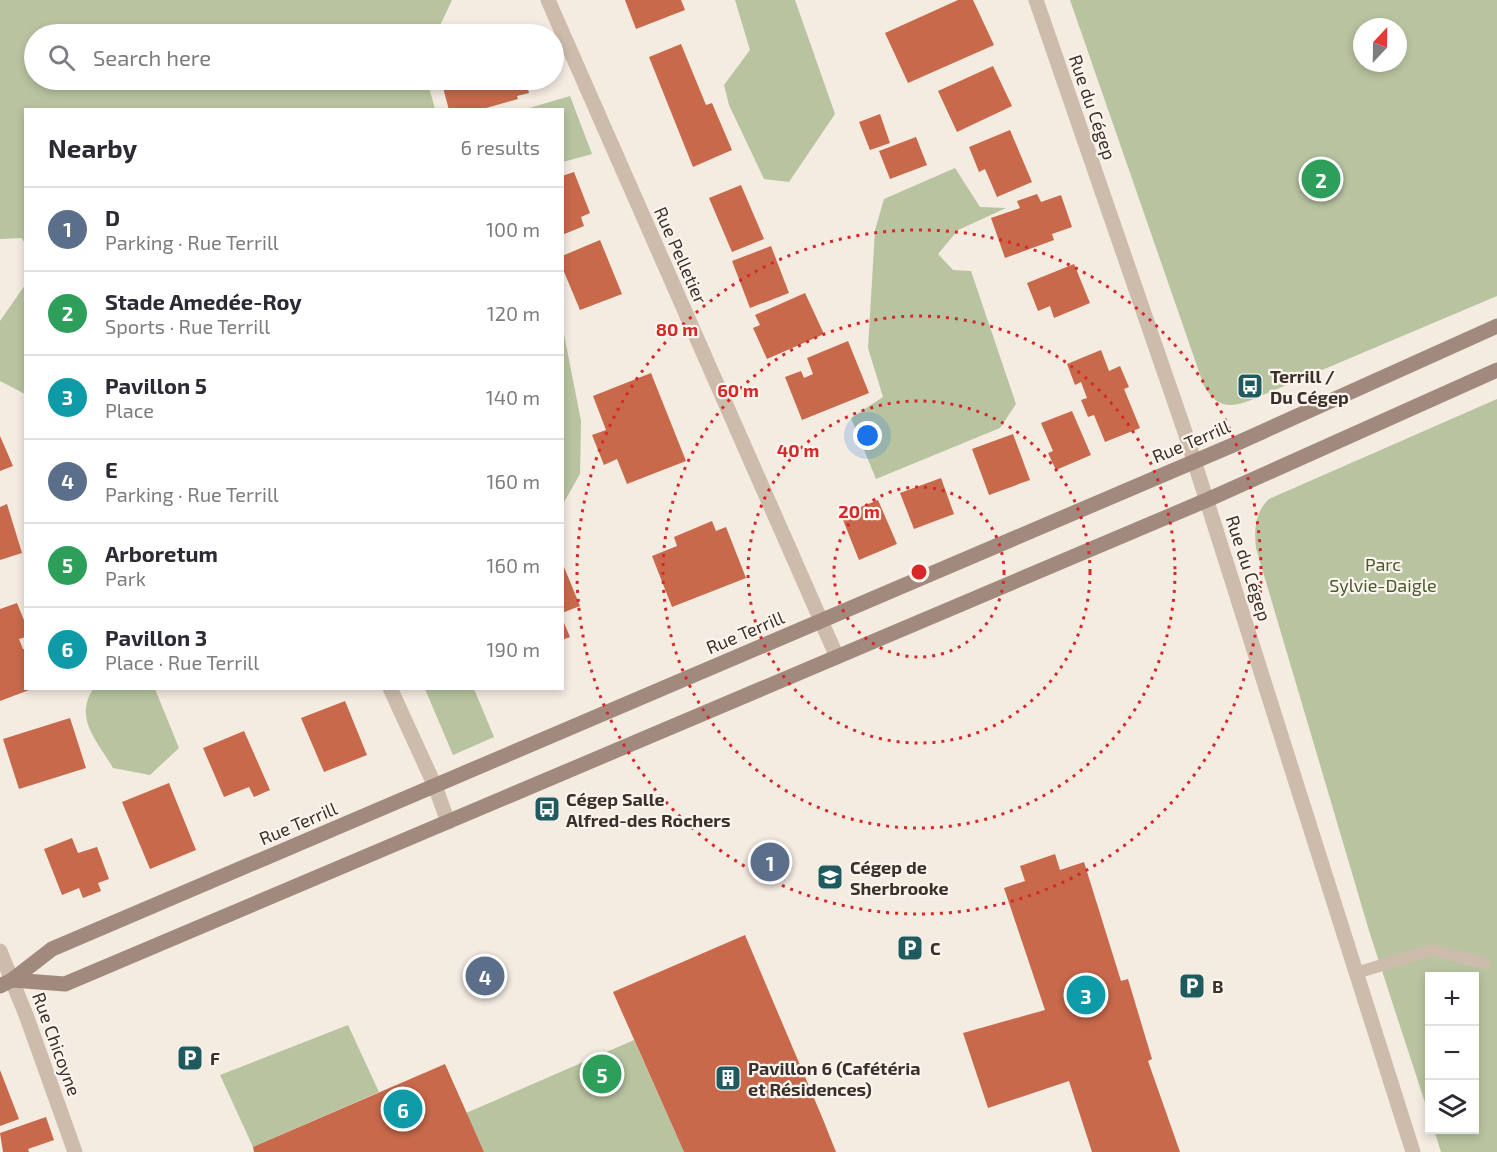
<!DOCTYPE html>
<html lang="en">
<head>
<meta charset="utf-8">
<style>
	body { margin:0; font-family:"Exo 2",sans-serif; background:#f7f7f7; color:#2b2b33 }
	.controls { position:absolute; right:18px; bottom:18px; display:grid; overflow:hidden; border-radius:0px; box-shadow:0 3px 9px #0003 }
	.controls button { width:54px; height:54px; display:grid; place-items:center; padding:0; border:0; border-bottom:2px solid #e1e1e2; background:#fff; color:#2b2b33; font:30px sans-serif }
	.compass { position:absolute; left:1353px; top:18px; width:54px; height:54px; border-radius:50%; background:#fff; box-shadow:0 3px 9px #0003; rotate:22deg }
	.you { position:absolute; left:868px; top:436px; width:21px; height:21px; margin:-15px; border:4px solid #fff; border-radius:50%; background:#1a73e8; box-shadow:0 0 0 9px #1a73e833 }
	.badge { display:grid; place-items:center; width:39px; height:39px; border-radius:50%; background:#1f5a5e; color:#fff; font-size:20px; font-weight:700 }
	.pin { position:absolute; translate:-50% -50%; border:3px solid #fff; box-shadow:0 2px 6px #0006 }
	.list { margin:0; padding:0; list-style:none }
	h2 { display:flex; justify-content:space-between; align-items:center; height:78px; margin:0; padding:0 24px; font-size:26px }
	h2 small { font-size:20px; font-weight:400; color:#7c7c81 }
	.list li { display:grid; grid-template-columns:39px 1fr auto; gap:18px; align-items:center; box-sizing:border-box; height:84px; padding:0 24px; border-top:2px solid #e1e1e2 }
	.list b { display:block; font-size:22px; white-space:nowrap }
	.list p { margin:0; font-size:20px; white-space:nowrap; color:#7c7c81 }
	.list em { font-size:20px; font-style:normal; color:#7c7c81 }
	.icon { flex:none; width:33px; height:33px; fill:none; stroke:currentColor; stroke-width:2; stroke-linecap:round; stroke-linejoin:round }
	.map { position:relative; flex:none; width:1497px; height:1152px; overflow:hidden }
	.search { position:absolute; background:#fff; box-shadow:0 3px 9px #0003; left:24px; top:24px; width:540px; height:66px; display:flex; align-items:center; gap:15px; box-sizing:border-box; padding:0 21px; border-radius:33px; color:#7c7c81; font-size:22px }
	.panel { position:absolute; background:#fff; box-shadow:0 3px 9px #0003; left:24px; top:108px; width:540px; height:582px; border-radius:0px }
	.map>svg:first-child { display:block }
	.green { fill:#b8c4a0; fill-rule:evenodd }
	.building { fill:#c8694b }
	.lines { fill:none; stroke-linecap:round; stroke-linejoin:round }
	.lane { stroke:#cdbbac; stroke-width:12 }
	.street { stroke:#cdbbac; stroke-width:15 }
	.secondary { stroke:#a18a7d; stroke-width:15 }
	.ring { fill:none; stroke:#d62828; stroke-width:3; stroke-dasharray:3 6 }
	.labels { text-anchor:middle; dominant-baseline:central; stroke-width:4.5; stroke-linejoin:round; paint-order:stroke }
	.street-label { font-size:18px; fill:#3b302b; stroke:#fbf5ee }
	.poi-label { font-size:18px; font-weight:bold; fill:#3b302b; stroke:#fbf5ee; text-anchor:start }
	.park-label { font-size:18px; fill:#4a5a2e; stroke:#fbf5ee }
	.centre { fill:#d62828; stroke:#fbf5ee; stroke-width:3 }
	.ring-label { font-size:18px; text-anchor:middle; font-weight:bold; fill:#d62828; stroke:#fbf5ee; stroke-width:4.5; stroke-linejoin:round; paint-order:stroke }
</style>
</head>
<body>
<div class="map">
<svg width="1497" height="1152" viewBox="0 0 1497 1152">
	<rect width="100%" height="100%" fill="#f4ebe1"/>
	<g class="green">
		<path d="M0 0H452L436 34H34V80H427L435 109 26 110 25 244 22 238 0 239Z"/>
		<path d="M735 0H795L835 114 789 182 764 179 729 105 724 85 750 50Z"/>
		<path d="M1070 0H1497V296L1251 400C1228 409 1217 407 1204 386ZM1362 27H1398V63H1362Z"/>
		<path d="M570 96 592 154 563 162 562 110 526 109Z"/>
		<path d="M955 168 980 207 1006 208 958 230 938 254 953 270 971 271 1016 404 1000 428 876 479 851 418 883 397 868 348 875 230 884 199Z"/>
		<path d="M25 285V394L0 381V321Z"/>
		<path d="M563 329 581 421 580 474 563 504Z"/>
		<path d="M1497 399V1152H1441L1434 1130H1474V976H1430L1429 1115 1370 934 1256 548C1254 530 1255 512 1269 499Z"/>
		<path d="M93 689H155L179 748 150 775 113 768C97 740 74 719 93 689Z"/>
		<path d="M425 689H474L494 737 453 755Z"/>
		<path d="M348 1025 379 1092 253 1147 220 1075Z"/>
		<path d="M634 1040 684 1152H484L466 1113Z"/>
	</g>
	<g class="building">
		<path d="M625 0H681L685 10 636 29Z"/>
		<path d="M958 0H973L994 45 908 83 885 33Z"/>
		<path d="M681 44 706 105 712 103 732 150 693 167 649 57Z"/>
		<path d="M993 66 1012 106 957 132 938 91Z"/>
		<path d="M441 80H525L529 93 517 96 518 99 479 110H449Z"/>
		<path d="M880 114 890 143 870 150 859 122Z"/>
		<path d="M1010 130 1032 182 997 197 985 169 979 172 969 147Z"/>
		<path d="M916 137 927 165 890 179 879 151Z"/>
		<path d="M574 172 590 213 581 217 584 226 562 235V176Z"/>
		<path d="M741 185 764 239 732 252 709 198Z"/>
		<path d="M1037 194 1041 202 1061 195 1072 227 1052 234 1054 240 1005 258 991 218 1020 208 1017 201Z"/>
		<path d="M600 240 622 294 580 310 562 267V256Z"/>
		<path d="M771 246 789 293 750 308 732 261Z"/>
		<path d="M1074 264 1090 303 1054 318 1050 306 1038 311 1027 283Z"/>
		<path d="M805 293 824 334 767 359 753 328 760 325 755 315Z"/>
		<path d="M848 341 869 393 802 420 785 377 801 371 804 378 813 374 807 358Z"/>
		<path d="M1101 350 1109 371 1120 366 1129 387 1124 389 1140 428 1105 442 1094 415 1088 417 1081 400 1087 398 1081 382 1075 385 1067 364Z"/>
		<path d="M651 373 686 461 627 484 617 459 604 465 592 435 606 430 593 396Z"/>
		<path d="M1072 411 1091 455 1056 470 1048 453 1053 451 1041 423Z"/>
		<path d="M1013 434 1030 480 989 495 972 449Z"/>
		<path d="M0 436 13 466 0 471Z"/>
		<path d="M941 478 954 514 914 529 900 493Z"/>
		<path d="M878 500 897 544 859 560 841 515Z"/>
		<path d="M7 504 22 553 0 560V507Z"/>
		<path d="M712 521 716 531 726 527 746 578 672 607 652 556 677 546 674 537Z"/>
		<path d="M562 562 580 606 562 613Z"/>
		<path d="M17 603 26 625V637L19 639 23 649H26V688L32 689 0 701V609Z"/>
		<path d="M562 618 570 637 562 640Z"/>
		<path d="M345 701 367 755 324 772 301 718Z"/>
		<path d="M70 718 86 768 19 789 3 739Z"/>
		<path d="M244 731 270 790 254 797 249 787 224 797 203 748Z"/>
		<path d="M169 783 196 850 150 869 122 802Z"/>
		<path d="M72 838 78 853 97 847 109 879 98 883 101 891 83 898 79 888 62 895 44 849Z"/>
		<path d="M1055 854 1060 870 1084 862 1121 981 1128 979 1152 1059 1148 1061 1180 1152H1092L1069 1081 988 1108 963 1033 1045 1010 1004 888 1025 881 1020 866Z"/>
		<path d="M745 935 822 1117 836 1152H684L613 992Z"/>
		<path d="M445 1064 484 1152H254L253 1147Z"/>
		<path d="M0 1070 19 1119 0 1126Z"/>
		<path d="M46 1117 54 1140 28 1149 29 1152H3L0 1133Z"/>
	</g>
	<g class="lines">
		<path class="lane" d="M1356 973 1432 950 1485 963"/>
		<g class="street">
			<path d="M548 0 837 657"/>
			<path d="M1036 0 1184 429 1413 1152"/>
			<path d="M390 688 435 786 448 822"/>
			<path d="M0 951 26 1015 75 1152"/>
		</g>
		<g class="secondary">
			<path d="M12 980 65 984 1207 500 1497 370"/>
			<path d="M0 986 12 980 52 949 1233 445 1497 326"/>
		</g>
	</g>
	<g class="ring">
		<circle cx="919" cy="572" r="85"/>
		<circle cx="919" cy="572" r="171"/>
		<circle cx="919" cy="572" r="256"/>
		<circle cx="919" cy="572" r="342"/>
	</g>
	<defs>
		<g id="bus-square" transform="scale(1.35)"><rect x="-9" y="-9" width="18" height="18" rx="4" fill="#1f5a5e" stroke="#fbf5ee"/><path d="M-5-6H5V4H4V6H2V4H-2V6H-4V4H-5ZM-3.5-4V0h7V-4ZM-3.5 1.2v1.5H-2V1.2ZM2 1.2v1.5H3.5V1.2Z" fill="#fff"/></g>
		<g id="university-square" transform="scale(1.35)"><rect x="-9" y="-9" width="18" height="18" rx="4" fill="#1f5a5e" stroke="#fbf5ee"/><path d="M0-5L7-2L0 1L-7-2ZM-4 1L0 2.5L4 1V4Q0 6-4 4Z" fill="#fff"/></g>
		<g id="parking-square" transform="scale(1.35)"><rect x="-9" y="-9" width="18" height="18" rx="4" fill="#1f5a5e" stroke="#fbf5ee"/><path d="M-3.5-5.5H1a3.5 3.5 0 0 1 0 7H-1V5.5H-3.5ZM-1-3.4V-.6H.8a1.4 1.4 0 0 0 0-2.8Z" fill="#fff"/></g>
		<g id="building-square" transform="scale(1.35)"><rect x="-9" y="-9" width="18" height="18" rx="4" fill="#1f5a5e" stroke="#fbf5ee"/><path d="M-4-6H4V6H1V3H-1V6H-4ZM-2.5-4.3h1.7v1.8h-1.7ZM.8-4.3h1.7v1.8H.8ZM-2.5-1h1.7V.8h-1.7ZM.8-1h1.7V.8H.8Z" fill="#fff"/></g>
	</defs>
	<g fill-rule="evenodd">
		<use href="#bus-square" x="1250" y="386"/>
		<use href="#bus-square" x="547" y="809"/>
		<use href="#university-square" x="830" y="877"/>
		<use href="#parking-square" x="910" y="948"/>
		<use href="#parking-square" x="1192" y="986"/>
		<use href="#parking-square" x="190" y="1058"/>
		<use href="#building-square" x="728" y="1078"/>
	</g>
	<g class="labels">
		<g class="street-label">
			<text transform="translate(1093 107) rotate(71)">Rue du Cégep</text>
			<text transform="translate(681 255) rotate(66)">Rue Pelletier</text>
			<text transform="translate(1191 441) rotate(-23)">Rue Terrill</text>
			<text transform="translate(1249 568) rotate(72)">Rue du Cégep</text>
			<text transform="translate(745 632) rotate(-23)">Rue Terrill</text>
			<text transform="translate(298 823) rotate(-23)">Rue Terrill</text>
			<text transform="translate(57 1044) rotate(70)">Rue Chicoyne</text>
		</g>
		<g class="poi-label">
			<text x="1270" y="376">Terrill /<tspan x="1270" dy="21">Du Cégep</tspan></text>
			<text x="566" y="799">Cégep Salle<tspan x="566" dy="21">Alfred-des Rochers</tspan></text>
			<text x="850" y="867">Cégep de<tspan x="850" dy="21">Sherbrooke</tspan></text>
			<text x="930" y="948">C</text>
			<text x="1212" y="986">B</text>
			<text x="210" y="1058">F</text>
			<text x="748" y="1068">Pavillon 6 (Cafétéria<tspan x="748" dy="21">et Résidences)</tspan></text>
		</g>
		<g class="park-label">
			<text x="1383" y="564">Parc<tspan x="1383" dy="21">Sylvie-Daigle</tspan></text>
		</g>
	</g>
	<circle cx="919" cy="572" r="9" class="centre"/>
	<g class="ring-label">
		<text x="677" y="336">80 m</text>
		<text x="738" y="397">60 m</text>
		<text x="798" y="457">40 m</text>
		<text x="859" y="518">20 m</text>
	</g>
</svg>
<div class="controls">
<button>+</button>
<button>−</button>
<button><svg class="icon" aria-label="layers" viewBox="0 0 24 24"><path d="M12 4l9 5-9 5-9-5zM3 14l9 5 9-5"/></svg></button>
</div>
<svg class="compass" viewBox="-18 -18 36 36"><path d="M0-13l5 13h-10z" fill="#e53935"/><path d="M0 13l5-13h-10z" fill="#7c7c81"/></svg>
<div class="you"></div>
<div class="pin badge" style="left:770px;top:862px;background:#5c6f8a">1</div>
<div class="pin badge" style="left:1321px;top:179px;background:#2e9e5b">2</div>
<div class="pin badge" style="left:1086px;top:995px;background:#0f9aa8">3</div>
<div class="pin badge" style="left:485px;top:976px;background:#5c6f8a">4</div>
<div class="pin badge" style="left:602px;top:1074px;background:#2e9e5b">5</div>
<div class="pin badge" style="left:403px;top:1109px;background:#0f9aa8">6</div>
<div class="search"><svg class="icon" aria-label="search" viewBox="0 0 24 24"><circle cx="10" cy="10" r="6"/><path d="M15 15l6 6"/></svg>Search here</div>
<section class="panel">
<h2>Nearby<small>6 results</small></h2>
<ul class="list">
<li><span class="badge" style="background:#5c6f8a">1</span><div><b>D</b><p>Parking · Rue Terrill</p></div><em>100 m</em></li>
<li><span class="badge" style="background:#2e9e5b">2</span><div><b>Stade Amedée-Roy</b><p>Sports · Rue Terrill</p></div><em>120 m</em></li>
<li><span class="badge" style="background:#0f9aa8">3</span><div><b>Pavillon 5</b><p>Place</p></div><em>140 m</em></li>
<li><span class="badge" style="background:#5c6f8a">4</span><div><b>E</b><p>Parking · Rue Terrill</p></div><em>160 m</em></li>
<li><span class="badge" style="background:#2e9e5b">5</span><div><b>Arboretum</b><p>Park</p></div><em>160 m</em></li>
<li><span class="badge" style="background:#0f9aa8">6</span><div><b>Pavillon 3</b><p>Place · Rue Terrill</p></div><em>190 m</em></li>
</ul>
</section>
</div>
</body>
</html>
